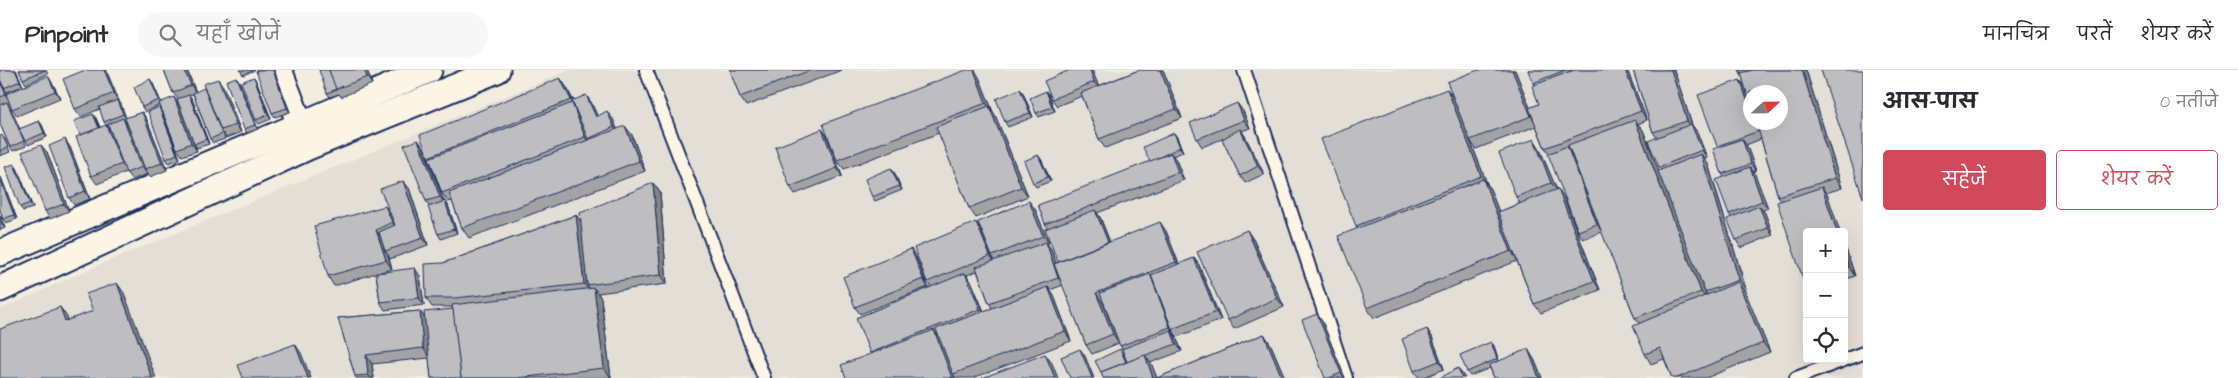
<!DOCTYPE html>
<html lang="hi">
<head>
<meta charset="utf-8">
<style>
	body { margin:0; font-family:"Architects Daughter","Playpen Sans Deva",sans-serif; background:#f7f7f7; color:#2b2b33 }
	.controls { position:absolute; right:15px; bottom:15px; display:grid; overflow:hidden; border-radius:5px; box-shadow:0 5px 20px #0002 }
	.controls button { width:45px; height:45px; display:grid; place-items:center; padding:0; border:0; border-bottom:1px solid #e1e1e2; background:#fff; color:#2b2b33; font:25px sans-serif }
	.compass { position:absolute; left:1743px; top:15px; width:45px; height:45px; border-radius:50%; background:#fff; box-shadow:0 5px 20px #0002; rotate:68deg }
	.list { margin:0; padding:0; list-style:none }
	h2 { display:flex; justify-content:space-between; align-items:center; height:65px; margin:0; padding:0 20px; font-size:21px }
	h2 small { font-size:16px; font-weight:400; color:#7c7c81 }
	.actions { display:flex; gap:10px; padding:15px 20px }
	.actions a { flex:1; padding:11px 0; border:1px solid #d1495b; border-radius:5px; text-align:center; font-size:18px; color:#d1495b }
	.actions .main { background:#d1495b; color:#fff }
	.icon { flex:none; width:28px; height:28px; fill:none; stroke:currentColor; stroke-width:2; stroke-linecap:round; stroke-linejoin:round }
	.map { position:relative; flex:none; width:1863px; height:308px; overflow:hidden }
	header { display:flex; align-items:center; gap:30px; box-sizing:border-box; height:70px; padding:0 25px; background:#fff; border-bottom:1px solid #e1e1e2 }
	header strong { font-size:24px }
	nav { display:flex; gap:28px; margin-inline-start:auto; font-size:18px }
	.search { width:350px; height:45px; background:#f7f7f7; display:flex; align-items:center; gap:12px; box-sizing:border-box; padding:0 18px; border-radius:28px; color:#7c7c81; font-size:19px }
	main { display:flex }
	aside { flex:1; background:#fff }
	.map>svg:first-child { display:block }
	.built { fill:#e3dfd6; fill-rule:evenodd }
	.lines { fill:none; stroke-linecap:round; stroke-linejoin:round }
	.lane-casing { stroke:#1b2f5e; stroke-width:16 }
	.street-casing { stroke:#1b2f5e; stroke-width:29 }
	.lane { stroke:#fcf5e5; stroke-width:12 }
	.street { stroke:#fcf5e5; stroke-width:25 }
	.wall { fill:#a3a3a5; stroke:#1b2f5e; fill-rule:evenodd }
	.shaded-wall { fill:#858586; stroke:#1b2f5e }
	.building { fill:#bebec0; stroke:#1b2f5e }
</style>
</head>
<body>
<header>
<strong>Pinpoint</strong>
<div class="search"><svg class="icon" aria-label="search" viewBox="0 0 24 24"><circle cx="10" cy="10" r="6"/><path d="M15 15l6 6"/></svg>यहाँ खोजें</div>
<nav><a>मानचित्र</a><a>परतें</a><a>शेयर करें</a></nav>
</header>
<main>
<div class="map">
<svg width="1863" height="308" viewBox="0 0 1863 308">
	<rect width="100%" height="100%" fill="#f3ede0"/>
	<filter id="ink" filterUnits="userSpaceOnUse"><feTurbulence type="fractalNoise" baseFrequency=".02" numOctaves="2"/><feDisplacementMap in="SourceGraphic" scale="10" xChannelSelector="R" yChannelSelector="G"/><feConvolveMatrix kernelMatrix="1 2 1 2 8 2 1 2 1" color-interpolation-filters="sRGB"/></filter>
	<g filter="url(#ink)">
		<path class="built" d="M569 0H1863V308H0V240L87 200ZM1750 22H1780V52H1750ZM1807 162H1844V289H1807Z"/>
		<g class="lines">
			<g class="lane-casing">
				<g id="lane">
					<path d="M646 0 764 308"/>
					<path d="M1244 0 1346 308"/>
					<path d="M1796 308 1863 283"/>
				</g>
			</g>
			<g class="street-casing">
				<g id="street">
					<path d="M279 0 306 70"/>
					<path d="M0 183 429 0"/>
					<path d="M0 219 308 77 497 0"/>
				</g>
			</g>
			<use href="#lane" class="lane"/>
			<use href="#street" class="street"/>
		</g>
		<g class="wall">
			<path d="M0 0H16L23 16 7 22V24L53 14 60 28 17 46 12 39 10 33 8 34 10 37 20 59 39 51 42 55 47 67 28 75 22 65 26 76 13 81 10 77 0 54Z"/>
			<path d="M19 0H46L48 4 26 14 23 9Z"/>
			<path d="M106 0 126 48 142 42 147 50 167 100 150 107 145 100 147 104 132 110 126 102 97 114 91 106 80 65 96 48 100 57 110 59 108 55 107 56 104 52 100 39 81 47 75 39Z"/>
			<path d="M164 0H187L196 22 223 16 241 62 226 68 223 63 225 69 213 73 210 69 193 24 189 25 192 29 209 74 197 78 194 74 178 29 173 23Z"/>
			<path d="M240 0H255L243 5Z"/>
			<path d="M257 0H274L290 42 275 47 272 43Z"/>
			<path d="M367 0 372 14 341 27 339 24 330 27 327 23Z"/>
			<path d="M730 0H842L746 36 740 27Z"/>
			<path d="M1092 0 1098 16 1139 0H1163L1182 48 1105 78 1099 69 1082 26 1057 36 1052 29Z"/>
			<path d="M1478 0H1515L1530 38 1539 34 1535 15 1528 0H1627L1647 50 1638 54 1643 60 1658 101 1661 100 1659 97 1657 68 1653 62 1633 0H1674L1692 55 1697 62 1707 88 1704 89 1708 94 1746 219 1743 220 1770 282 1706 308H1672L1664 289 1651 294 1645 284 1639 253 1635 248 1602 162 1583 169 1578 161 1549 83 1545 78 1536 56 1476 79 1470 70 1488 116 1490 119 1499 142 1520 133 1516 127 1539 77 1556 119 1564 128 1600 220 1541 243 1534 234 1517 191 1374 248 1367 238 1357 158 1356 156 1447 19 1454 29ZM1660 105 1705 222 1707 225H1706Z"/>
			<path d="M1739 0H1806L1842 118 1826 123 1828 126 1807 162V215L1804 212 1782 131 1778 126 1761 69 1746 75 1756 101 1753 102 1768 138 1763 140 1765 143 1773 165 1741 178 1736 170 1731 147 1729 144 1724 107 1722 104 1718 77 1717 76 1740 10 1745 17 1742 5Z"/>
			<path d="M236 7 239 11 258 59 247 63 244 59Z"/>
			<path d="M979 7 993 42 995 45 1028 126 976 148 969 138 939 63 844 99 837 90Z"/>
			<path d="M560 8 567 18 573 30 591 32 597 46 613 49 617 59 632 65 645 101 469 168 462 158 452 131 448 132 442 123 428 87Z"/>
			<path d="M150 9 153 14 161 32 179 35 197 81 182 86 177 79 160 35 145 42 142 37Z"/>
			<path d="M257 12 271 49 259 54 256 50Z"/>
			<path d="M1020 19 1023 23 1033 47 1008 57 1005 52Z"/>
			<path d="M1049 25 1055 41 1039 47 1036 43Z"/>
			<path d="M159 37 162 42 180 89 169 93 166 89Z"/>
			<path d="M1243 41 1250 58 1242 61 1245 66 1264 104 1245 113 1240 106 1222 69 1202 77 1197 69Z"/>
			<path d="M822 59 827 66 842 106 795 124 790 117Z"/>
			<path d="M0 66 5 69 10 82 0 86Z"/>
			<path d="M1177 67 1183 82 1173 86 1176 90 1184 110 1097 143 1100 147 1110 172 1166 161 1179 194 1194 188 1199 195 1221 250 1177 267 1175 264 1177 267H1176L1182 281 1150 293 1157 308 1264 264 1271 275 1285 308H1103L1120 279 1127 292 1104 232 1103 233 1119 273 1092 284 1086 275 1063 215 1050 220 1054 226 1071 271 973 308H956L953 304 871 284 856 248 931 217 927 212 976 152 981 160 1035 139 1049 173 1047 174 1051 179 1056 193 1059 192 1048 158 1045 154 1150 91ZM977 201 989 233 992 238 984 241 972 213 967 205Z"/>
			<path d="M418 70 423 77 444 131H445L448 135 457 163 441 169 438 164 429 136 426 131Z"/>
			<path d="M70 77 90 129 74 135 69 128Z"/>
			<path d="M47 82 69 141 50 149 45 141Z"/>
			<path d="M1041 89 1051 111 1036 117 1033 113Z"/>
			<path d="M17 98 33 138 23 141 20 137Z"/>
			<path d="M894 102 902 120 875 131 872 127Z"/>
			<path d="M1 107 17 149 6 153 3 149Z"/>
			<path d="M409 118 428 175 390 189 388 185 392 199 381 202 420 206 424 235 385 240 380 232 376 203 334 216 328 206 391 144Z"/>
			<path d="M660 122 667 214 598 223 601 228 611 308H431L429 288 372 294 374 308H356L355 306 338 248 420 241 424 248 453 239V237H432L426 228 443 193 576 145 581 152Z"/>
			<path d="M0 145 5 158 0 160Z"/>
			<path d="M1253 169 1284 237 1234 259 1228 250Z"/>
			<path d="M1844 173 1855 206 1844 210Z"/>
			<path d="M916 187 928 217 860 244 855 237Z"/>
			<path d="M1322 251 1345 308H1325Z"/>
			<path d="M1427 259 1432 267 1444 299 1422 308H1419L1414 301Z"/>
			<path d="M1491 272 1494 276 1499 291 1534 289 1542 308H1494L1490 298 1470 306 1467 302Z"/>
		</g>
		<g class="shaded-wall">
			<path d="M15 0H16L23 16 20 11Z"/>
			<path d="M104 0H106L119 31 114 23Z"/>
			<path d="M184 0H187L196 23 191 15Z"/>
			<path d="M273 0H274L290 42 287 38Z"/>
			<path d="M364 0H367L372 14 367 7Z"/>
			<path d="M974 0H975L979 7 993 42 986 33Z"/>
			<path d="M1090 0H1092L1100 19 1094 12Z"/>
			<path d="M1160 0H1163L1164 2 1182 48 1176 39Z"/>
			<path d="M1512 0H1515L1537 55 1531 46Z"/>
			<path d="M1625 0H1627L1647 50 1641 41Z"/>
			<path d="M1671 0H1674L1692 55 1697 62 1707 88 1702 80 1694 61 1687 51Z"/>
			<path d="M1802 0H1806L1842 118 1835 108Z"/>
			<path d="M48 6 53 14 60 28 55 21Z"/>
			<path d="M236 7 239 11 258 59 255 55Z"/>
			<path d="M254 7 257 12 271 49 268 45Z"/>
			<path d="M560 8 567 18 577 40 571 30Z"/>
			<path d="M0 9 4 18 7 22 11 32 6 25Z"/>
			<path d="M150 9 153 14 162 35 159 30Z"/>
			<path d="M218 9 223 16 241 62 236 55Z"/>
			<path d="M1740 10 1745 17 1750 31V38Z"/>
			<path d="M1020 19 1023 23 1033 47 1030 43Z"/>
			<path d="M1447 19 1454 29 1488 116 1481 106Z"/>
			<path d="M1046 21 1049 25 1055 41 1052 37Z"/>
			<path d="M189 25 192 29 209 74 206 69Z"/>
			<path d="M586 25 591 32 601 54 596 47Z"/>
			<path d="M174 27 179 35 197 81 191 73Z"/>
			<path d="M118 30 121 34 126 48 123 44Z"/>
			<path d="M572 33 579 42 588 69 592 77 585 67Z"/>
			<path d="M1237 33 1243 41 1250 58 1244 50Z"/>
			<path d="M989 36 995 45 1028 126 1021 117Z"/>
			<path d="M159 37 162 42 180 89 177 84Z"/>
			<path d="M607 41 613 49 619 64 614 57Z"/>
			<path d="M142 42 147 50 167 100 162 93Z"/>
			<path d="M93 44 96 48 102 64 99 60Z"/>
			<path d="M123 48 128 56 147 104 142 97Z"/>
			<path d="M1635 50 1643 60 1709 232 1701 222Z"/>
			<path d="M39 51 42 55 47 67 44 63Z"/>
			<path d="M106 55 112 62 127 102 122 94Z"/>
			<path d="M625 56 632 65 645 101 639 91Z"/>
			<path d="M822 59 827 66 842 106 837 98Z"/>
			<path d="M1240 59 1245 66 1264 104 1258 96Z"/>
			<path d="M1174 63 1177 67 1183 82 1180 77Z"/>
			<path d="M65 69 70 77 90 129 85 121Z"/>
			<path d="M1534 69 1539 77 1557 120 1551 113Z"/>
			<path d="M1742 69 1747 76 1756 101 1751 94Z"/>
			<path d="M418 70 423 77 445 134 440 127Z"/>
			<path d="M41 75 47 82 69 141 64 134Z"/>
			<path d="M1567 76 1572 84 1602 162 1597 154Z"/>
			<path d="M1171 83 1176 90 1184 110 1178 102Z"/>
			<path d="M1701 84 1708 94 1746 219 1739 210Z"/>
			<path d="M1038 85 1041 89 1051 111 1048 107Z"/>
			<path d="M14 94 17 98 33 138 30 133Z"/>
			<path d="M1750 97 1755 104 1768 138 1762 131Z"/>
			<path d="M891 98 894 102 902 120 899 116Z"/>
			<path d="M0 107H1L17 149 14 145 0 109Z"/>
			<path d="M1483 109 1490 119 1518 191 1511 181Z"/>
			<path d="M403 111 409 118 428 175 423 168Z"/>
			<path d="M653 113 660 122 667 214 661 205Z"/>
			<path d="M1822 117 1828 126 1840 162H1837Z"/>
			<path d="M1558 119 1564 128 1600 220 1594 211Z"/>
			<path d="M445 131 448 135 457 163 454 159Z"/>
			<path d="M1029 131 1035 139 1049 173 1043 166Z"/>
			<path d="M385 136 392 145 399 162 392 152Z"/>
			<path d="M1759 136 1765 143 1773 165 1768 158Z"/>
			<path d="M1095 140 1100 147 1113 180 1108 172Z"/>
			<path d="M0 145 5 158 0 151Z"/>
			<path d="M576 145 583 154 587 215 590 219 591 223 584 214Z"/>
			<path d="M976 152 981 160 995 194 990 186Z"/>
			<path d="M1160 152 1166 161 1182 202 1176 192Z"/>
			<path d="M376 160 382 169 385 181 388 185 392 199 386 190Z"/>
			<path d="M1247 160 1253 169 1284 237 1277 228Z"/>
			<path d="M1046 172 1051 179 1064 215 1058 208Z"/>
			<path d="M1844 173 1855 206 1849 197 1844 183Z"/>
			<path d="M911 179 916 187 928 217 923 209Z"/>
			<path d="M1194 188 1199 195 1221 250 1216 242Z"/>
			<path d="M415 198 420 206 424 235 419 228Z"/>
			<path d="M965 203 972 213 986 248 980 239Z"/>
			<path d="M1150 204 1156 213 1172 259 1177 267 1170 257Z"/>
			<path d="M1738 212 1745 221 1770 282 1763 273Z"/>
			<path d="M117 213 124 223 156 308H152Z"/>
			<path d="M1048 217 1054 226 1071 271 1065 261Z"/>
			<path d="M594 218 601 228 611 308 604 298Z"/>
			<path d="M1096 223 1103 233 1119 273 1113 264Z"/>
			<path d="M60 237 67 247 73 261 65 251Z"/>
			<path d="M420 241 426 250 430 288 423 278Z"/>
			<path d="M1317 244 1322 251 1345 308H1344L1341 303Z"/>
			<path d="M1427 259 1432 267 1444 299 1439 291Z"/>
			<path d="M934 260 940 269 955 308H952Z"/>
			<path d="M1171 260 1176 268 1182 281 1176 274Z"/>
			<path d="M1264 264 1271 275 1285 308H1282Z"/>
			<path d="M1491 272 1494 276 1500 294 1497 289Z"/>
			<path d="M295 274 301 283 311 308H308Z"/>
			<path d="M1080 279 1085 286 1094 308H1092Z"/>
			<path d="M1528 279 1534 289 1542 308H1539Z"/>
			<path d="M1045 284 1052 293 1058 308H1055Z"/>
			<path d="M366 285 372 294 374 308H371L368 305Z"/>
			<path d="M1145 285 1152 295 1157 308H1153Z"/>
			<path d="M1458 298 1465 308H1462Z"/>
		</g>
		<g class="building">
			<path d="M0 0H15L20 11 4 18 0 9Z"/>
			<path d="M19 0H45L23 9Z"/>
			<path d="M85 0H104L114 23 75 39 63 9Z"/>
			<path d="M164 0H184L191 15 173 23Z"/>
			<path d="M257 0H273L287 38 272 43 256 1Z"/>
			<path d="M319 0H329L337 19 327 23Z"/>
			<path d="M329 0H364L367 7 336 19Z"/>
			<path d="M730 0H811L740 27Z"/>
			<path d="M966 0H974L986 33 837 90 823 54Z"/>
			<path d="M1070 0H1090L1094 12 1052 29 1044 11Z"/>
			<path d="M1139 0H1160L1176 39 1099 69 1081 23Z"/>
			<path d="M1478 0H1512L1531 46 1470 70 1447 12Z"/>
			<path d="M1528 0H1565L1533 13Z"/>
			<path d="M1574 0H1625L1641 41 1545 78 1529 38 1539 34 1532 16Z"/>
			<path d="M1633 0H1671L1687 51 1653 62Z"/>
			<path d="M1753 0H1802L1835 108 1778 126 1756 52H1780V22H1750V34L1741 3Z"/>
			<path d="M1821 0H1863V128Z"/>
			<path d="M48 6 55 21 12 39 6 24Z"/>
			<path d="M236 7 255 55 244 59 226 11Z"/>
			<path d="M254 7 268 45 256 50 241 12Z"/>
			<path d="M560 8 571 30 428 87 420 65Z"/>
			<path d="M150 9 159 30 142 37 134 17Z"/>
			<path d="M218 9 236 55 221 60 203 14Z"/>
			<path d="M1740 10 1750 38V52H1756L1759 61 1717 76 1698 25Z"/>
			<path d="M0 11 6 25 0 27Z"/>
			<path d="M204 18 222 64 210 69 193 23Z"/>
			<path d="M1020 19 1030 43 1005 52 996 29Z"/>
			<path d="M1447 19 1481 106 1356 156 1321 69Z"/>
			<path d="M1046 21 1052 37 1036 43 1030 28Z"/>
			<path d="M189 25 206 69 194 74 177 29Z"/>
			<path d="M586 25 596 47 607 41 614 57 588 69 572 31Z"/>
			<path d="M174 27 191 73 177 79 159 33Z"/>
			<path d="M118 30 123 44 104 52 99 37Z"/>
			<path d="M7 32 24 71 10 77 0 54V35Z"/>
			<path d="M572 33 585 67 442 123 429 88Z"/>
			<path d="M1237 33 1244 50 1197 69 1190 53Z"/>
			<path d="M989 36 1021 117 969 138 936 57Z"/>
			<path d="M159 37 177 84 166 89 148 42Z"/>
			<path d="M142 42 162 93 145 99 125 48Z"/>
			<path d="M93 44 99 58 80 65 74 51Z"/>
			<path d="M123 48 142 97 126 103 108 54Z"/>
			<path d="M1635 50 1701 222 1635 248 1568 75Z"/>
			<path d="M39 51 44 63 25 71 19 59Z"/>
			<path d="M1691 54 1702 80 1659 97 1648 71Z"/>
			<path d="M106 55 122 94 91 106 76 67Z"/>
			<path d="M625 56 639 91 462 158 449 123Z"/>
			<path d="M822 59 837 98 790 117 775 77Z"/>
			<path d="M1240 59 1258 96 1240 106 1222 69Z"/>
			<path d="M1174 63 1180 77 1150 92 1143 77Z"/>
			<path d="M2 65 8 77 0 81V66Z"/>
			<path d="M65 69 85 121 69 128 49 76Z"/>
			<path d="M1534 69 1551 113 1516 127 1499 83Z"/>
			<path d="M1742 69 1751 94 1722 104 1713 79Z"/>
			<path d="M418 70 440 127 426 131 404 75Z"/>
			<path d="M41 75 64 134 45 141 22 82Z"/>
			<path d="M1567 76 1597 154 1578 161 1548 84Z"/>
			<path d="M1171 83 1178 102 1045 154 1038 135Z"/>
			<path d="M1701 84 1739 210 1705 222 1658 101Z"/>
			<path d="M1038 85 1048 107 1033 113 1024 91Z"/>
			<path d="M14 94 30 133 20 137 5 97Z"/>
			<path d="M1750 97 1762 131 1729 144 1716 110Z"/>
			<path d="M891 98 899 116 872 127 865 109Z"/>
			<path d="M0 109 14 145 3 149 0 140Z"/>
			<path d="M1483 109 1511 181 1367 238 1338 166Z"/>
			<path d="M403 111 423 168 385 181 379 162 395 155 380 119Z"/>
			<path d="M653 113 661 205 587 215 580 143Z"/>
			<path d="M1822 117 1837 162H1807V211L1804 212 1777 132Z"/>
			<path d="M1558 119 1594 211 1534 234 1498 142Z"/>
			<path d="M445 131 454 159 438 164 428 137Z"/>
			<path d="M1029 131 1043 166 992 186 978 152Z"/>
			<path d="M385 136 392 152 376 160 386 190 328 206 314 156Z"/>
			<path d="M1759 136 1768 158 1736 170 1727 149Z"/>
			<path d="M1095 140 1108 172 1058 192 1045 159Z"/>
			<path d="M576 145 584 214 455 228H426L425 194 443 193Z"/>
			<path d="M976 152 990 186 927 212 914 178Z"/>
			<path d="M1160 152 1176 192 1096 223 1113 264 1086 275 1054 194Z"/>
			<path d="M1247 160 1277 228 1228 250 1197 182Z"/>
			<path d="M1046 172 1058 208 989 233 976 197Z"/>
			<path d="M911 179 923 209 855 237 843 207Z"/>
			<path d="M1844 183 1849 197 1844 198Z"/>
			<path d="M1194 188 1216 242 1172 259 1151 205Z"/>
			<path d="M415 198 419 228 380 232 376 203Z"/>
			<path d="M965 203 980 239 870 283 856 248Z"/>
			<path d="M1150 204 1170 257 1120 276 1100 223Z"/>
			<path d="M1738 212 1763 273 1677 308H1672L1660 278 1645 284 1633 256Z"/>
			<path d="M117 213 152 308H0V259L60 237 65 251 93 241 86 224Z"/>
			<path d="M1048 217 1065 261 953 304 936 259Z"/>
			<path d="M594 218 604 298 518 308H461L452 235Z"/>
			<path d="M453 239 461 308H431L424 242Z"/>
			<path d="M420 241 423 278 366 285 368 305 355 306 338 248Z"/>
			<path d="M1317 244 1341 303 1329 308H1325L1302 250Z"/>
			<path d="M1427 259 1439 291 1414 301 1402 269Z"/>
			<path d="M934 260 952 308H846L841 295Z"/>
			<path d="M1171 260 1176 274 1127 292 1122 279Z"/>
			<path d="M1264 264 1282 308H1157Z"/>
			<path d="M1491 272 1497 289 1467 302 1460 285Z"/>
			<path d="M295 274 308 308H243L238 295Z"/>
			<path d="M1080 279 1092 308H1070L1061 287Z"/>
			<path d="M1120 279 1126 292 1101 302 1095 291Z"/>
			<path d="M1528 279 1539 308H1494L1489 295Z"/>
			<path d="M1045 284 1055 308H982Z"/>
			<path d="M1145 285 1153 308H1103L1101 302Z"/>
			<path d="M1458 298 1462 308H1440Z"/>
		</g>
	</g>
</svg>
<div class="controls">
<button>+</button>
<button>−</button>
<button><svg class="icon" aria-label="locate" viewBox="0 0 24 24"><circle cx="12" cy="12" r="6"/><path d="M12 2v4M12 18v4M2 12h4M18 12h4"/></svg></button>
</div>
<svg class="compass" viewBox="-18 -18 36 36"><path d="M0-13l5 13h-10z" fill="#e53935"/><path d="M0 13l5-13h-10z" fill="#7c7c81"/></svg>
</div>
<aside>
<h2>आस-पास<small>0 नतीजे</small></h2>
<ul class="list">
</ul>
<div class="actions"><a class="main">सहेजें</a><a>शेयर करें</a></div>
</aside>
</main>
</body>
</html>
